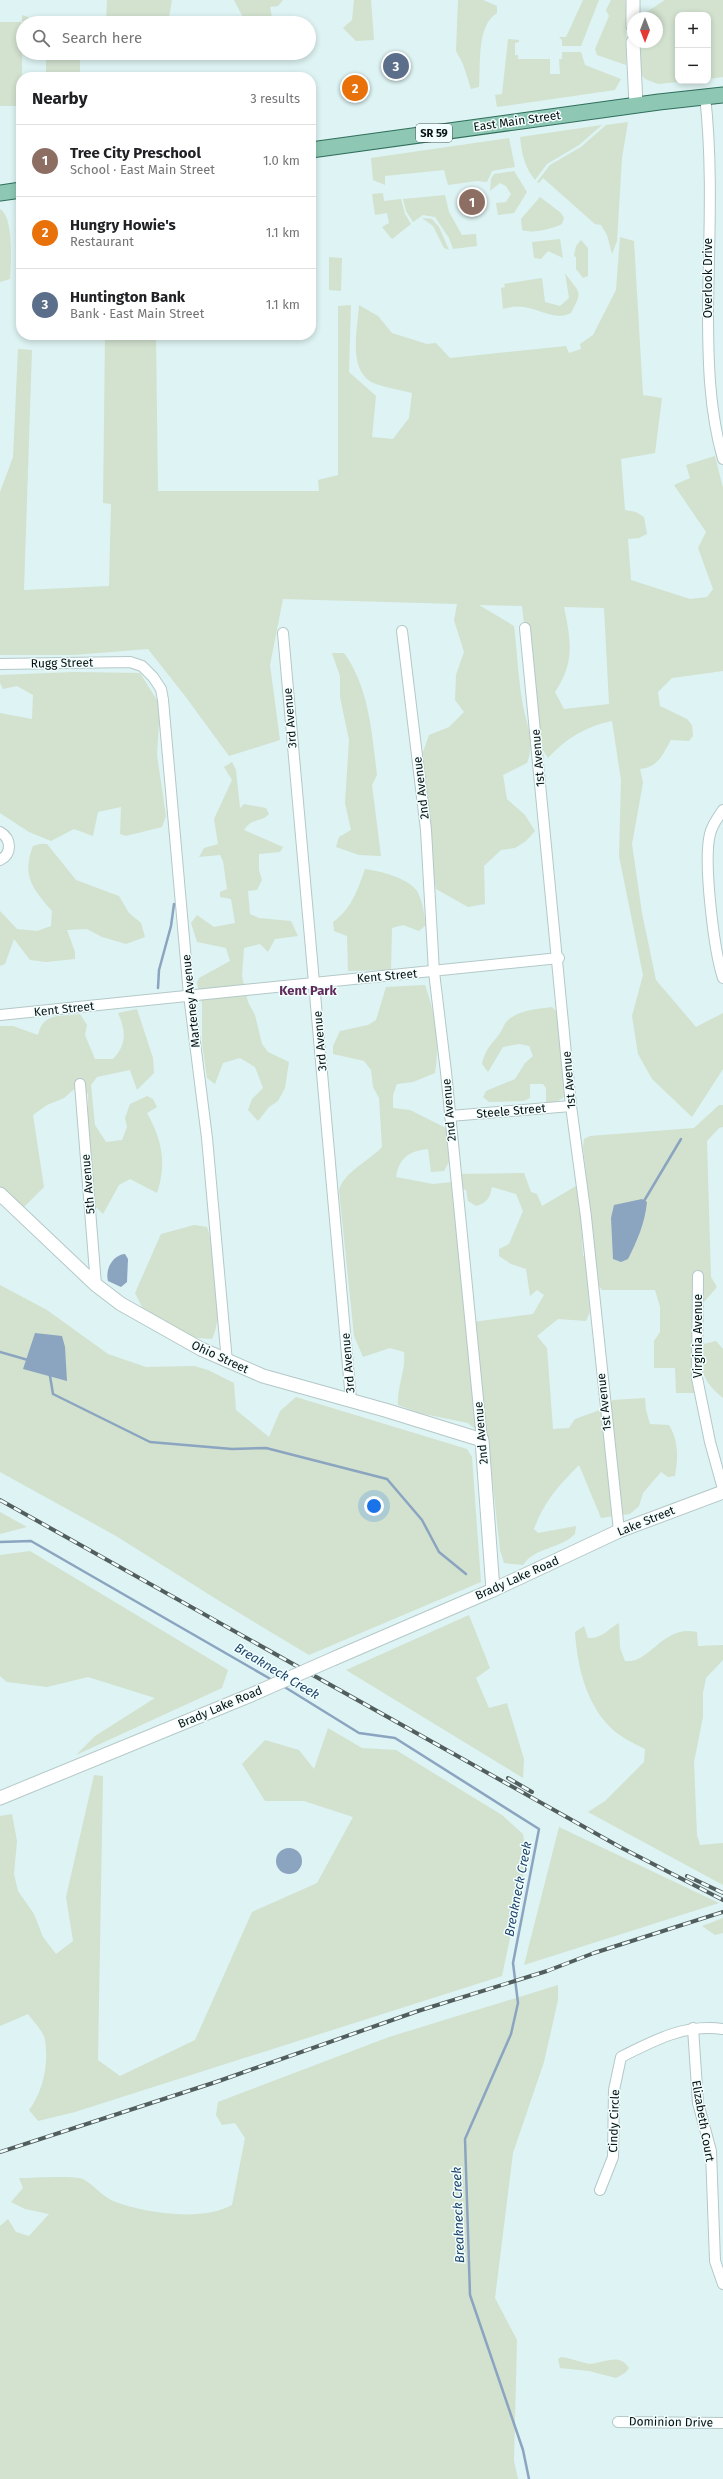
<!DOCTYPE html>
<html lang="en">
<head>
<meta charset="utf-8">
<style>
	body { margin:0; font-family:"Fira Sans",sans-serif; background:#f6f6f6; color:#202124 }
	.controls { position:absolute; right:12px; top:12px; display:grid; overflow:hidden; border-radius:8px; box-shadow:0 2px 6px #0003 }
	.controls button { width:36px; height:36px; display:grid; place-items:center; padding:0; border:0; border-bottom:1px solid #e0e0e0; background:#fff; color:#202124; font:20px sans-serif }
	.compass { position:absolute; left:627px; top:12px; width:36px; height:36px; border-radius:50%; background:#fff; box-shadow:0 2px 6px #0003; rotate:180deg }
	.you { position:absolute; left:374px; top:1506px; width:14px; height:14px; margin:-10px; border:3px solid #fff; border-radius:50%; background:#1a73e8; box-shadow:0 0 0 6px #1a73e833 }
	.badge { display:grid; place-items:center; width:26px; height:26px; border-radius:50%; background:#a93d9d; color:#fff; font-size:13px; font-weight:700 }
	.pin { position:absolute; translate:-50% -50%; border:2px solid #fff; box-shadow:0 1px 4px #0006 }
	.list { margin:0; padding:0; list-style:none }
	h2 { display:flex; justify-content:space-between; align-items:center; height:52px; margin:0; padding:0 16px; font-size:17px }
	h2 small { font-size:13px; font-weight:400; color:#757577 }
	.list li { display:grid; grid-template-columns:26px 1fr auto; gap:12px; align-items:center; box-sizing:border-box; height:72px; padding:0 16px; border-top:1px solid #e0e0e0 }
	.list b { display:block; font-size:15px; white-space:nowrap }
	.list p { margin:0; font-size:13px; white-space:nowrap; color:#757577 }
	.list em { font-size:13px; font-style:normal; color:#757577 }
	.icon { flex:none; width:22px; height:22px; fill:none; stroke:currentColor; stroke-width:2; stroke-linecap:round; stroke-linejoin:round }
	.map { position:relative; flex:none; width:723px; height:2479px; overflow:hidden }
	.search { position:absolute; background:#fff; box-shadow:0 2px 6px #0003; left:16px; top:16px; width:300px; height:44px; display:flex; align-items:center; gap:10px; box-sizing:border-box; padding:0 14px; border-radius:22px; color:#757577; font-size:15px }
	.panel { position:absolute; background:#fff; box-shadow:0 2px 6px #0003; left:16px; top:72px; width:300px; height:268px; border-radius:16px }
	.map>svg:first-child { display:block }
	.green { fill:#d2e2cf; fill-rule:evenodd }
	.water { fill:#8ba4c0 }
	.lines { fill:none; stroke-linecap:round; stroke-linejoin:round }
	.stream { stroke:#8ba4c0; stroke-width:2.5 }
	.street-casing { stroke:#b4c8c8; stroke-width:12 }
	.secondary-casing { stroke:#b4c8c8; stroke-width:15 }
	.primary-casing { stroke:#2f6e5a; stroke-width:17 }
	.street { stroke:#fff; stroke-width:10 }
	.secondary { stroke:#fff; stroke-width:13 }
	.primary { stroke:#8ec7b4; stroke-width:15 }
	.rail-casing { stroke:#525e5e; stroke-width:4 }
	.rail { stroke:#f2fefe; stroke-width:2.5; stroke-dasharray:8; stroke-linecap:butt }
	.secondary-bridge-casing { stroke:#b4c8c8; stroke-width:15; stroke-linecap:butt }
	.secondary-bridge { stroke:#fff; stroke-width:13 }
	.labels { text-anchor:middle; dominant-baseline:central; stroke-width:3; stroke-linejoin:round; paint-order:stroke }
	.shield { fill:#f2fefe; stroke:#4f5757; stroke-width:1 }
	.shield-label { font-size:11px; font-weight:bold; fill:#091010 }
	.street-label { font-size:12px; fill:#091010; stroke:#f2fefe }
	.neighbourhood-label { font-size:13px; font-weight:bold; fill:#602b5a; stroke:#f2fefe }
	.water-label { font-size:13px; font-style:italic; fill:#1d446a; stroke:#f2fefe }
</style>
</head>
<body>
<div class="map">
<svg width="723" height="2479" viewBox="0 0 723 2479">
	<rect width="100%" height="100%" fill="#def3f3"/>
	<g class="green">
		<path d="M107 0H172L168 23H106Z"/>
		<path d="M234 0H283L278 6 270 7 273 23H246Z"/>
		<path d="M354 0H371L374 40 356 41 343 28 352 20Z"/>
		<path d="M458 0H483L497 6V13C476 26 481 65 479 87L471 89 463 64 456 51Z"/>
		<path d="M583 0H599L581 46H562V40L559 37H566Z"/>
		<path d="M611 0H625L627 12 626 65 597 55 595 49 609 16 606 10Z"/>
		<path d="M665 0H723V77L708 79V15H678V81H687L658 84 645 79 639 72 640 42H657V18H642V15Z"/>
		<path d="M22 15 28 17 30 23 23 24 21 106H0V22H22Z"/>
		<path d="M508 39 519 40V42L515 43V55H518V59H550V74H560L559 59H562V52H581L585 65 621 79 615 90 497 107 495 95 502 94Z"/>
		<rect x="46" y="53" width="34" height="24"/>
		<path d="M628 122 622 158 617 241 612 254 607 235 601 225 595 224 543 178 539 183 537 182 550 165 581 147 606 125Z"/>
		<path d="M602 125 579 145 547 164 535 180C524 166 522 154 520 137Z"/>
		<path d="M509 138 515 167 492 171 487 182 477 181 448 185 444 170 385 176V185L373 180 371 158Z"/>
		<path d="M514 171 527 192 514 213 498 215 496 203 506 202 511 194 506 186 500 183 490 191 491 179 494 174Z"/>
		<path d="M383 193 384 201 401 199 405 214 411 224 392 239 382 227 389 223 387 213 375 215 372 194Z"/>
		<path d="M445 195 449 212 462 235 476 234 477 246 453 249 449 238 435 217 423 215 413 222 406 211 403 199Z"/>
		<path d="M540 197 561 213 564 218 562 224C551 229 533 234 522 230L521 219Z"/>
		<path d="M0 209C14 217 11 264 10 279L0 282Z"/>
		<path d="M422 218 432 219 439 227 449 250 444 248 433 226Z"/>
		<path d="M620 237 634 241 643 395 662 398 655 453 621 459 625 510 636 512 644 517 647 534 639 538 628 539 631 580 690 599 707 597 713 589 698 548 706 532 674 485 690 478 686 465 715 456 723 488V671L672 678 658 692 660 706 687 719 692 725 693 736 689 741 671 740C662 755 659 767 640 769L643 783 632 844 642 913 656 980 696 1027 723 1013V1069L692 1117 652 1079 638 1054 632 1016 643 975 619 856 621 780 612 721C586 726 565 739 548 758L537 741 522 606 479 605 514 626C517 650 518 675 522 700 525 721 536 741 527 763L503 775 507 799 525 815 535 831 526 841 515 848 501 850 484 866 485 904 468 907 436 889 430 851 423 752 429 735 449 727 464 712 455 700 456 675 464 652 454 620 457 604 283 599 270 665 280 740 229 756 185 696 148 649 74 655H0V492L13 457 18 349 32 350 24 590 109 586 111 504 103 503 105 335H156L158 491H319L318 480 338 475V306L351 305 349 372 376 396 372 437 393 439 409 418 412 393C401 390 388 388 376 384 346 373 358 328 359 305L378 316 392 333 427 344 436 343 450 358 566 346 569 353 581 349 580 344 593 335 616 290ZM564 607 604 608 609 704 564 709 555 692C575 662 571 641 564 607Z"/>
		<path d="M560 239 563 258 548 251 541 259 534 258 532 242Z"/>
		<path d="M581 240 588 248V276L583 278 576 269V257L574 256 576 246Z"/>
		<path d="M329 257 342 258 341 291 329 290Z"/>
		<path d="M565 273C579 294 584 289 571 313 548 324 534 299 503 309L501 288 505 287 504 284 542 278 545 302 560 306 569 298Z"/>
		<path d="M332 653H344C369 687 372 734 377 775L372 785 381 856 359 855 336 847 339 837 351 830 345 803 349 740 340 697V676Z"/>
		<path d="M74 672 140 673 160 705 157 755 166 816 162 827 126 836 120 834 121 807 98 812 93 836 74 829 51 841 29 832 0 813V713L32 719 33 695 17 686 3 689 0 683V675Z"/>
		<path d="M232 762 236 770 240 808 244 804 266 808 269 814C261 823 252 817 244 830L283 847 280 852 259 854V870L262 880 257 890 248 891 250 914 259 918 291 921 298 936 275 939 268 952 260 944 244 948 242 976 248 1002 255 1015 262 1044 268 1052 289 1062 285 1088 278 1101 269 1107 258 1121 248 1110 252 1099 263 1088 255 1067 240 1058 223 1063 215 1084 207 1078 202 1044V1004L197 983 199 978 230 961 226 948 197 942 191 923 197 915 214 927 235 923 231 899 220 897V892L227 889 223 861 220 855 199 857 204 848 218 844 214 819 232 780 224 767Z"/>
		<path d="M40 844H47L76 880 119 896 129 913 141 923 145 937 126 944 102 937 87 929 67 930 75 952V959L46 962 30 960 14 939 5 964 0 966V911L17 929 37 931 51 926 52 911C34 890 21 877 33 846Z"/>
		<path d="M365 869C380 871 408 878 417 891 423 901 424 914 426 925L419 931 403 925 392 928 391 970 348 971 347 936 334 931 333 922C351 910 358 889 365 869Z"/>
		<path d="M425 985C435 1012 440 1044 435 1073L413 1082 397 1084 393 1095V1108L410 1110 446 1128 449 1162 444 1171 431 1172 428 1149C409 1151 399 1158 396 1177L433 1184 452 1182 465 1323 533 1314 544 1295 537 1290 530 1296 526 1269 511 1264 499 1256V1249L509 1244 523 1211 516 1194 492 1187C490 1198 487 1203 476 1206L468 1201 466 1190 460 1188 456 1174 524 1173 531 1192 537 1194 542 1206 576 1186 580 1204 583 1256H590L592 1279 588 1295 590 1312 586 1321 558 1319 537 1336 547 1348 553 1429 569 1428 575 1419 597 1411 613 1400 645 1398 646 1410 650 1424 669 1425C679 1442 678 1457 675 1476L668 1477 661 1472 643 1493 639 1506 630 1514 601 1518 579 1465C559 1485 543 1503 534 1529L538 1533 576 1526 575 1534C560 1549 535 1547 523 1565L504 1563 500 1550 488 1440 468 1423 419 1413 398 1405C397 1386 406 1371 404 1352L390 1348 363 1357 354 1336 339 1190C344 1172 369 1161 382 1147L379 1098 373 1087 371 1070 364 1061 333 1054V1046L340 1031 368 1025 376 1020 386 987Z"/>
		<path d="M552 1007 558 1013 564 1097 558 1101 546 1104V1088L543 1084H530V1098L524 1101 489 1102 483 1097 486 1091 515 1079 525 1063 533 1056 529 1046 519 1044 503 1047 488 1072 482 1064C485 1049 492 1044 500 1033 502 1030 504 1025 506 1022 517 1010 538 1009 552 1007Z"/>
		<path d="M137 1009 153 1058 154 1073 137 1090 130 1070 97 1077 91 1085 95 1125 106 1142 122 1140 127 1127 125 1118 130 1104 147 1096 153 1099 157 1107 147 1113C162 1140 167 1163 157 1193L130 1179 119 1185 103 1214 94 1205 88 1122V1094L80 1084 64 1098 47 1105 33 1115 44 1187 22 1209 0 1187V1026H13L38 1035C43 1012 60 1017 80 1014L87 1025 85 1035 95 1059H113C127 1044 126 1031 118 1013Z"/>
		<path d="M719 1105H723V1127L719 1128 707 1141 711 1277 717 1287 697 1310 700 1393H676L675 1368H654V1341L660 1332V1307L655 1290H602L598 1285 583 1146 584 1139 590 1136 694 1128Z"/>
		<path d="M194 1225 207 1227C216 1254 225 1313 212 1339L185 1337 144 1311 135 1293 161 1234Z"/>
		<path d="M0 1285 47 1310 108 1354 146 1367 194 1366 208 1370 234 1383 236 1410 269 1437 280 1411 296 1397 467 1449 472 1457 481 1582 309 1655 221 1602 116 1536 0 1472Z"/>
		<path d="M716 1341 723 1349V1398C705 1384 696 1367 704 1344Z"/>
		<path d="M0 1512 27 1527 0 1534Z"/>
		<path d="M30 1551 228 1670 222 1688 76 1755 95 1736 155 1698 88 1677 47 1687 7 1682 0 1676V1555Z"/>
		<path d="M469 1615 490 1668 476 1678 489 1708 507 1703 524 1759 523 1778 346 1670Z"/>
		<path d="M619 1623 620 1648 625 1661C649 1665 663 1624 697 1632L698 1646 723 1645V1660L706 1678 703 1693V1717L694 1762 697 1835 700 1845 723 1843V1885L588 1812 605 1801 644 1762 645 1749C633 1743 618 1736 609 1726 586 1702 577 1665 575 1632L584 1626 588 1638C602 1639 608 1629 619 1623Z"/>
		<path d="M328 1728 362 1748 396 1750 502 1815 523 1834 527 1857 502 1976 75 2112 38 2121 29 2110C43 2092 49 2064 45 2040 44 2032 33 2021 28 2014L0 2026V1816L12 1814 17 1841 14 1874 18 1891 34 1914 43 1937 56 1954 73 1941 66 1897 94 1775 103 1776 98 2060 120 2076 195 2040 252 1912 317 1883 353 1817 304 1801H265L242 1764 265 1740 299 1750 314 1769Z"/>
		<path d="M559 1827 719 1903 524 1965Z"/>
		<path d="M723 1918V1933L715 1935 702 1926Z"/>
		<path d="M558 1985V2000L544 2062 513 2153 495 2298 517 2340 514 2461 518 2479H0V2226L8 2219 16 2232 29 2236 49 2214 25 2209 11 2202 23 2188 19 2178C32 2178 74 2175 83 2179 94 2185 102 2196 113 2201 145 2213 201 2222 232 2205L245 2138 235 2123 222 2125 216 2115 218 2102 389 2037Z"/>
		<path d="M561 2357C570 2358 577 2361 585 2363 600 2367 618 2350 629 2368L625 2373 616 2378 589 2371 560 2368 558 2359Z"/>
	</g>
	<g class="water">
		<path d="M642 1199 647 1202C645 1223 637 1241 628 1259L621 1262 613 1259 611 1218 614 1205Z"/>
		<path d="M125 1254 128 1259 127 1282 121 1287 108 1281C105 1270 112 1255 125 1254Z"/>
		<path d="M35 1333 62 1336 65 1347 67 1381 23 1369Z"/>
		<circle cx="289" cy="1861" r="13"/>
	</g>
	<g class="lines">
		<g class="stream">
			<path d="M158 988 159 970 171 926 174 904"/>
			<path d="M644 1201 681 1139"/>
			<path d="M0 1352 28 1360"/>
			<path d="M50 1376 53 1394 150 1442 232 1449 266 1448 387 1479 422 1520 439 1552 466 1574"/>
			<path d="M0 1542 31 1541 274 1681"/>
			<path d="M283 1686 359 1733 395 1738 539 1829 513 1963 518 2003 511 2034 465 2139 470 2295 523 2450 529 2479"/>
		</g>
		<g class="street-casing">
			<g id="street">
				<path d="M705 96C713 166 709 238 708 309 708 360 709 410 723 459"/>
				<path d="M525 628 571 1106 586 1217 619 1531"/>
				<path d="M402 631 426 830 434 972 446 1072 482 1440"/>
				<path d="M283 633 351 1400"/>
				<path d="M0 664 130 662 142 666 153 677 161 689 163 700 189 995 207 1138 227 1362"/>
				<path d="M723 810C718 817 712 825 710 834 703 861 714 951 723 978"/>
				<path d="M0 832C12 839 12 854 0 860"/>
				<path d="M0 1015 559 958"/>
				<path d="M80 1084 96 1285"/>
				<path d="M450 1116 571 1106"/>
				<path d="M698 1276 697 1378 710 1442 723 1489"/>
				<path d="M693 2028 698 2103 711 2151 715 2261 723 2284"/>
				<path d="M600 2190 613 2157 614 2090 621 2057C655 2040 684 2024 723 2029"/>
				<path d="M618 2422 723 2423"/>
			</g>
		</g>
		<g class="secondary-casing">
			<g id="secondary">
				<path d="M633 0V26"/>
				<path d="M633 42 636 105"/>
				<path d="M0 1194 96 1285 121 1304 201 1349 263 1376 385 1410 482 1440 493 1590"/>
				<path d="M335 1658 493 1590 619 1531 723 1492"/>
				<path d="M0 1798 251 1695"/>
			</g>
		</g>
		<g class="primary-casing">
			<g id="primary">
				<path d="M311 150 659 102 723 95"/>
				<path d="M0 193 21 190"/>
			</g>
		</g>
		<use href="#street" class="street"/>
		<use href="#secondary" class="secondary"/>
		<use href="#primary" class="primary"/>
		<g class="rail-casing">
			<g id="rail">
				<path d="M0 1500 620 1847 723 1900"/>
				<path d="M508 1778 532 1792"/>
				<path d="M687 1876 723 1893"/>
				<path d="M0 2152 216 2082 418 2011 547 1971 594 1953 723 1912"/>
			</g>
		</g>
		<use href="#rail" class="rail"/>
		<g class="secondary-bridge-casing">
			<path id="secondary-bridge" d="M251 1695 335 1658"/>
		</g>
		<use href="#secondary-bridge" class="secondary-bridge"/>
	</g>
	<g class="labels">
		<rect class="shield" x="416" y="124" width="36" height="18" rx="3"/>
		<g class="shield-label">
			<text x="434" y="133">SR 59</text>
		</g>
		<g class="street-label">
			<text transform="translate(517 121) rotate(-8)">East Main Street</text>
			<text transform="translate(708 278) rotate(-90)">Overlook Drive</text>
			<text transform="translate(62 663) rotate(-1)">Rugg Street</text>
			<text transform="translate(290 718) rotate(-95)">3rd Avenue</text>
			<text transform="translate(538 758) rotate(-95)">1st Avenue</text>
			<text transform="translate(421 788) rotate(-97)">2nd Avenue</text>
			<text transform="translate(387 976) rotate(-5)">Kent Street</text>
			<text transform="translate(191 1001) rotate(-96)">Marteney Avenue</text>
			<text transform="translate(64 1009) rotate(-6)">Kent Street</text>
			<text transform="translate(320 1041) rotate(-95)">3rd Avenue</text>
			<text transform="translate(569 1080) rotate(-95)">1st Avenue</text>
			<text transform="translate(449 1110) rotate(-95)">2nd Avenue</text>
			<text transform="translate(511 1111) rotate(-5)">Steele Street</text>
			<text transform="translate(88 1184) rotate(-95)">5th Avenue</text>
			<text transform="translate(698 1336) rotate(-90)">Virginia Avenue</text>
			<text transform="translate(220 1357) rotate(25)">Ohio Street</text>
			<text transform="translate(348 1363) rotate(-95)">3rd Avenue</text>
			<text transform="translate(604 1402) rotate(-96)">1st Avenue</text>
			<text transform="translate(481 1433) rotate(-95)">2nd Avenue</text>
			<text transform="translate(646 1521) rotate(-22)">Lake Street</text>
			<text transform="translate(517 1578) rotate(-24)">Brady Lake Road</text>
			<text transform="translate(220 1707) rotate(-23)">Brady Lake Road</text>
			<text transform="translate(614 2121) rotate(-88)">Cindy Circle</text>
			<text transform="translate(703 2121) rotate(80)">Elizabeth Court</text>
			<text transform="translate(671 2422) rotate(1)">Dominion Drive</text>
		</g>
		<g class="neighbourhood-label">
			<text x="308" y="990">Kent Park</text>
		</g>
		<g class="water-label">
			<text transform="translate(277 1671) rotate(31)">Breakneck Creek</text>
			<text transform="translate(518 1889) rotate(-79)">Breakneck Creek</text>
			<text transform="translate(458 2215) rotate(-92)">Breakneck Creek</text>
		</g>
	</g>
</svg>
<div class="controls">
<button>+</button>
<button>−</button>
</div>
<svg class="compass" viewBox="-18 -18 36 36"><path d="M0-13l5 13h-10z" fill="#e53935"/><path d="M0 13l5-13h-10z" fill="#757577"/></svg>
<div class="you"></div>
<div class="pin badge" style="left:472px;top:202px;background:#8d6e63">1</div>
<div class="pin badge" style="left:355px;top:88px;background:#e8710a">2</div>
<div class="pin badge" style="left:396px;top:66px;background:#5c6f8a">3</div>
<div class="search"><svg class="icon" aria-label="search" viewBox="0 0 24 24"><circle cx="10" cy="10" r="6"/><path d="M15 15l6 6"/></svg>Search here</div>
<section class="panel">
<h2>Nearby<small>3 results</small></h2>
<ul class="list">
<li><span class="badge" style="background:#8d6e63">1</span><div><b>Tree City Preschool</b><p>School · East Main Street</p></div><em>1.0 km</em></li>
<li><span class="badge" style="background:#e8710a">2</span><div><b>Hungry Howie's</b><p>Restaurant</p></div><em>1.1 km</em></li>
<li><span class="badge" style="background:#5c6f8a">3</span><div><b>Huntington Bank</b><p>Bank · East Main Street</p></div><em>1.1 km</em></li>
</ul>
</section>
</div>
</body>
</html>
